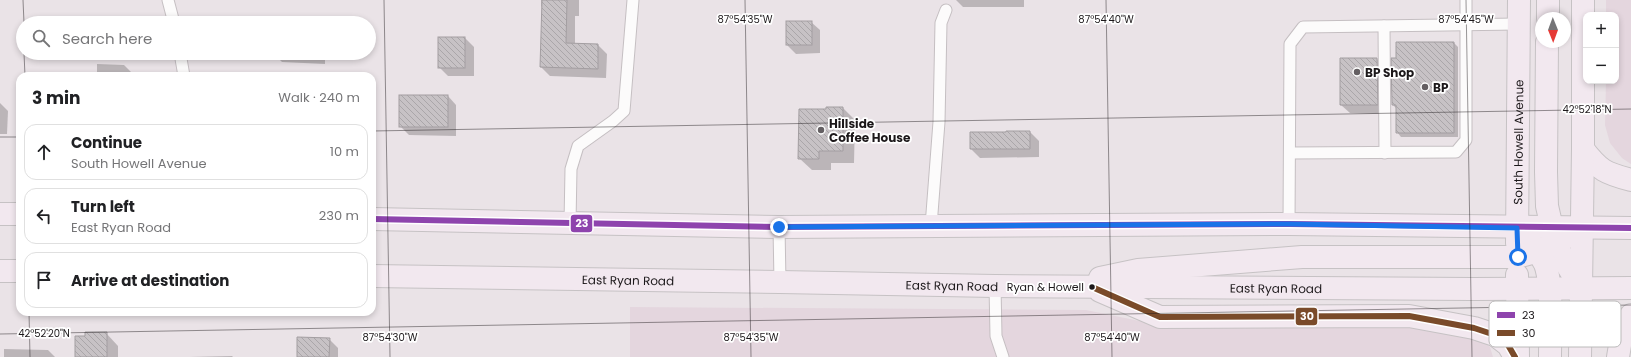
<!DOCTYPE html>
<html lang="en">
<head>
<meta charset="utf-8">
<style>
	body { margin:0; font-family:Poppins,sans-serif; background:#f2f2f2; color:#202124 }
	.controls { position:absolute; right:12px; top:12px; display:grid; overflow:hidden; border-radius:8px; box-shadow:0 2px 6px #0003 }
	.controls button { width:36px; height:36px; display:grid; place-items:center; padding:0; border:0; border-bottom:1px solid #e0e0e0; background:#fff; color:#202124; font:20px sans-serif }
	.compass { position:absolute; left:1535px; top:12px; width:36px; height:36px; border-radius:50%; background:#fff; box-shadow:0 2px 6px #0003; rotate:179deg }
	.stop { position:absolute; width:12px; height:12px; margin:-9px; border:3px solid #1a73e8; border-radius:50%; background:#fff }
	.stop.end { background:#1a73e8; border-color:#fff; box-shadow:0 1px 4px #0008 }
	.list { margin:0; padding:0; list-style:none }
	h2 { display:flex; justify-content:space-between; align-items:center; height:52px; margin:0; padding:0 16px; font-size:17px }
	h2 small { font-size:13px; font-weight:400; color:#757577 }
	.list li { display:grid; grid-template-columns:26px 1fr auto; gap:12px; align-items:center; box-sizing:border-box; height:56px; margin:0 8px 8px; padding:0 8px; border:1px solid #e0e0e0; border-radius:12px }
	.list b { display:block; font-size:15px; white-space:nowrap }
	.list p { margin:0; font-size:13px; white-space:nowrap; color:#757577 }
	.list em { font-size:13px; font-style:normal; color:#757577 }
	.icon { flex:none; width:22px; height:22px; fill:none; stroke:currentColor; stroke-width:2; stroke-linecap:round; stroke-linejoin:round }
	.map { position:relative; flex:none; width:1631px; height:357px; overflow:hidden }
	.search { position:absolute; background:#fff; box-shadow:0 2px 6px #0003; left:16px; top:16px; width:360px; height:44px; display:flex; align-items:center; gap:10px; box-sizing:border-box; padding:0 14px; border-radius:22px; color:#757577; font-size:15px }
	.panel { position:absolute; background:#fff; box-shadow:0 2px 6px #0003; left:16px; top:72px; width:360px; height:244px; border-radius:12px }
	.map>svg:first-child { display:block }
	.built { fill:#e4d6de }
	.shadow { fill:#0003 }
	.building { fill:url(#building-back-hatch); stroke:#a39ea1 }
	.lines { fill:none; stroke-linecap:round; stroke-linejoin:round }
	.service-casing { stroke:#c5bfc2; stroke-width:13 }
	.primary-casing { stroke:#c6c2c4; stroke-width:24 }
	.service { stroke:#fcfbfb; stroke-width:11 }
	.primary { stroke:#f2e8ef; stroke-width:22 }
	.bus-1-casing { stroke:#fff; stroke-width:9 }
	.bus-2-casing { stroke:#fff; stroke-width:9 }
	.bus-1 { stroke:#8e44ad; stroke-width:6 }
	.bus-2 { stroke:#7a4b2a; stroke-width:6 }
	.route { stroke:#1a73e8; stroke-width:5 }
	.ticks { fill:none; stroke:#1c181a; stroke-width:1; stroke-opacity:0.45 }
	.poi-dot { fill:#645f62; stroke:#fff; stroke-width:1.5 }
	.bus-dot { fill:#1c181a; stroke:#fff; stroke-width:1.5 }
	.labels { text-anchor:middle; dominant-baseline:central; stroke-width:3.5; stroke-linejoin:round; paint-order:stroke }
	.bus-label { font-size:11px; fill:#1c181a; stroke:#fff; text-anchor:end }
	.poi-label { font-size:12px; font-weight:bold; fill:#1c181a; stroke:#fff; text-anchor:start }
	.street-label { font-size:12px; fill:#1c181a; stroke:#fff }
	.key { fill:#fff; stroke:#bbbaba; stroke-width:1 }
	.key-label { font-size:11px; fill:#1c181a }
	.ticks-label { font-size:10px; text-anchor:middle; fill:#1c181a; stroke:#fff; stroke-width:3.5; stroke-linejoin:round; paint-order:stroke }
	.line-badge { stroke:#fff; stroke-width:1.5 }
	.badge-label { font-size:11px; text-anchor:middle; font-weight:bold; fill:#fff }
</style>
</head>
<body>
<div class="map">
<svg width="1631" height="357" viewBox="0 0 1631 357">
	<defs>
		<pattern id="building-back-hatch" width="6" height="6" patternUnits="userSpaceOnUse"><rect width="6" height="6" fill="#c7c2c5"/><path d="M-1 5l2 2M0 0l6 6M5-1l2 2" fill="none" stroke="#aaa6a9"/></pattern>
	</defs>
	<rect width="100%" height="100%" fill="#eae3e7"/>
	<g class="built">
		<path d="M1606 0H1631V164L1622 158 1610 143 1605 125 1606 81H1616V15H1606Z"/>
		<path d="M630 307 1086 310 1159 325 1405 324 1477 338 1484 342 1490 347 1493 357H630Z"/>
	</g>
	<g class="shadow">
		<path d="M541 0H579V16H575V44L598 45 607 54 606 78 550 76 541 67 543 8 541 6Z"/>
		<path d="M956 0H1024V7H963Z"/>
		<path d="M811 22 820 30V53L796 54 787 45Z"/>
		<path d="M465 38 474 47V76H448L439 67Z"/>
		<path d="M1454 43 1458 47V137H1401L1397 132V109L1393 105 1397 59Z"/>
		<path d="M273 53H325V64L282 62Z"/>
		<path d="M1377 59 1386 68V114L1350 113 1341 105Z"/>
		<path d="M97 64 124 65 135 76H97Z"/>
		<path d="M448 96 456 105V136L409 135 400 126Z"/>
		<path d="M0 103 8 111 7 134H0Z"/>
		<path d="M843 108 855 120 854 163H831V170H812L799 158 827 110Z"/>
		<path d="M1030 132 1039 141V157L980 158 971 149Z"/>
		<path d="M106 333 118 346V357H76L86 337Z"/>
		<path d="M329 339 338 348V357H298Z"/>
		<path d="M4 349 48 350 55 357H4Z"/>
		<path d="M232 356 233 357H189Z"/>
	</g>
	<g class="building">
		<path d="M542 0H567L566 43 598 44V69L540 67Z"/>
		<rect x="786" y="21" width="26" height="24"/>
		<rect x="438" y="37" width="27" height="31"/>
		<path d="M1396 42H1454V133H1396V105H1392L1391 58H1396Z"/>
		<path d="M1340 58H1377L1378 105H1340Z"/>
		<rect x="399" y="95" width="49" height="32"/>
		<path d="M826 107H843V151H819V159H798L799 109H826Z"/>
		<path d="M1006 131H1030V149H970V132H1006Z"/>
		<path d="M85 332H107V357H75V336H85Z"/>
		<path d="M297 337 330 338 329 357H297Z"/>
	</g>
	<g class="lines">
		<g class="service-casing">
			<g id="service">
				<path d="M168 0 174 23"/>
				<path d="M1384 26 1385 153"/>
				<path d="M180 53 184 76"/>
				<path d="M1290 153 1456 152 1466 140V0"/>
				<path d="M570 223 571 169 578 146 613 121 624 111 633 0"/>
				<path d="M1289 224 1290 44 1303 27 1518 24"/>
				<path d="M931 226 939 122 941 23 946 10"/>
				<path d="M779 227 780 282"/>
				<path d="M995 286 996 336 1003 357"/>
			</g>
		</g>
		<g class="primary-casing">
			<g id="primary">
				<path d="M1548 18V0"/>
				<path d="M1547 42 1546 172 1547 206 1552 228 1562 257 1581 288"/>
				<path d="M1583 149C1600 171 1605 173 1631 180"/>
				<path d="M0 214H20"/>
				<path d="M372 219 779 227 1289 224 1631 228"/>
				<path d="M1530 242C1536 249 1541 256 1545 264 1553 284 1550 335 1550 357"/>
				<path id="s1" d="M1517 243 1519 0"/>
				<path d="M0 271H20"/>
				<path d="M1517 275 1518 357"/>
				<path id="s2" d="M372 276 780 282 995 286 1472 289 1631 288"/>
				<path d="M1100 278 1138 270 1302 257H1517C1546 250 1558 243 1582 227"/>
				<path d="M1100 291 1160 317 1409 316 1474 328 1495 335 1508 345 1515 357"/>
				<path d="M1580 357 1583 149V0"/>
				<path d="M1618 357 1623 327 1631 315"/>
			</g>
		</g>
		<use href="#service" class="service"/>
		<use href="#primary" class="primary"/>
		<g class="bus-1-casing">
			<path id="bus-1" d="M372 219 779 227 1289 224 1631 228"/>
		</g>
		<g class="bus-2-casing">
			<path id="bus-2" d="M1092 287 1160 317 1409 316 1474 328 1495 335 1508 345 1515 357"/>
		</g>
		<use href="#bus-1" class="bus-1"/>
		<use href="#bus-2" class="bus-2"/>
	</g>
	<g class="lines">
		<path class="route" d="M779 227 1289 224 1517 228 1518 257"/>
	</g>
	<path class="ticks" d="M23 0 24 23M384 0 390 357M745 0 751 357M1106 0 1112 357M1466 0 1472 357M24 53 25 76M372 131 1631 109M0 137H20M29 312 30 357M0 334 1631 305"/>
	<g class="poi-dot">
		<circle cx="1357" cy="72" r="4"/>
		<circle cx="1425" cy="87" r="4"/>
		<circle cx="821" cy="130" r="4"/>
	</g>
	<circle class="bus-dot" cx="1092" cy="287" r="3.5"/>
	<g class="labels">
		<g class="bus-label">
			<text x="1084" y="287">Ryan &amp; Howell</text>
		</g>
		<g class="poi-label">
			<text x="1365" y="72">BP Shop</text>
			<text x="1433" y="87">BP</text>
			<text x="829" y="123">Hillside<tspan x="829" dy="14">Coffee House</tspan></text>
		</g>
		<g class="street-label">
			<text stroke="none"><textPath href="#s1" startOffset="101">South Howell Avenue</textPath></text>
			<text stroke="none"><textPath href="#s2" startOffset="256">East Ryan Road</textPath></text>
			<text stroke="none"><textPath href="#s2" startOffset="580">East Ryan Road</textPath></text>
			<text stroke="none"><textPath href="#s2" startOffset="904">East Ryan Road</textPath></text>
		</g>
	</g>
	<rect x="1489" y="301" width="132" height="46" rx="6" class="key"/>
	<rect x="1497" y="312" width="18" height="6" fill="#8e44ad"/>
	<rect x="1497" y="330" width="18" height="6" fill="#7a4b2a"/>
	<g class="key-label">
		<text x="1522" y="319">23</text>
		<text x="1522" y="337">30</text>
	</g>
	<g class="ticks-label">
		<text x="745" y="23">87°54'35"W</text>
		<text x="1106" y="23">87°54'40"W</text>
		<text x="1466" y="23">87°54'45"W</text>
		<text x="1587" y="113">42°52'18"N</text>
		<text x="44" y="337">42°52'20"N</text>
		<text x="390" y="341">87°54'30"W</text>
		<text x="751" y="341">87°54'35"W</text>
		<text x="1112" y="341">87°54'40"W</text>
	</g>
	<g class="line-badge">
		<rect x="570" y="214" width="23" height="19" rx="4" fill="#8e44ad"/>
		<rect x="1295" y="307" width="23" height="19" rx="4" fill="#7a4b2a"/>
	</g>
	<g class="badge-label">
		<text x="582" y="227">23</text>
		<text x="1307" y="320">30</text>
	</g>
</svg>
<div class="controls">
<button>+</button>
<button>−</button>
</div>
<svg class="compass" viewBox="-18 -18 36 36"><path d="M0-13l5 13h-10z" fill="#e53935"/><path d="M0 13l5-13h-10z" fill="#757577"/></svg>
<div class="stop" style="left:1518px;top:257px"></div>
<div class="stop end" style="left:779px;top:227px"></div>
<div class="search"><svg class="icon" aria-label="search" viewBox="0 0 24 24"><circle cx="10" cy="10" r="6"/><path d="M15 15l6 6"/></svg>Search here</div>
<section class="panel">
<h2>3 min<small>Walk · 240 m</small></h2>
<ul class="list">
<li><svg class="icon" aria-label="ahead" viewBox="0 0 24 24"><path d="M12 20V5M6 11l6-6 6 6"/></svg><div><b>Continue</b><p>South Howell Avenue</p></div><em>10 m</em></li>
<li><svg class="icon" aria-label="left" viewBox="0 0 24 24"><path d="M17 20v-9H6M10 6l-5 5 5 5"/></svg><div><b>Turn left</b><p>East Ryan Road</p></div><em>230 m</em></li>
<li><svg class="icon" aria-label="arrive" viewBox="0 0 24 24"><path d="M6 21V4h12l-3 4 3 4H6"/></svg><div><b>Arrive at destination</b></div></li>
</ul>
</section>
</div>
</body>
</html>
